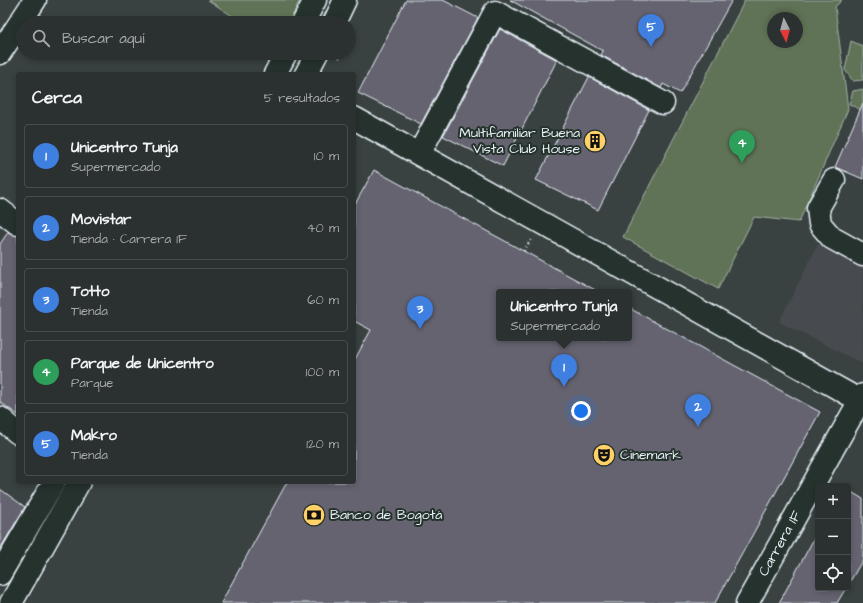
<!DOCTYPE html>
<html lang="es">
<head>
<meta charset="utf-8">
<style>
	body { margin:0; font-family:"Architects Daughter",sans-serif; background:#333939; color:#f1f3f6 }
	.controls { position:absolute; right:12px; bottom:12px; display:grid; overflow:hidden; border-radius:4px; box-shadow:0 2px 6px #0003 }
	.controls button { width:36px; height:36px; display:grid; place-items:center; padding:0; border:0; border-bottom:1px solid #474c4d; background:#2b3131; color:#f1f3f6; font:20px sans-serif }
	.compass { position:absolute; left:767px; top:12px; width:36px; height:36px; border-radius:50%; background:#2b3131; box-shadow:0 2px 6px #0003; rotate:174deg }
	.you { position:absolute; left:581px; top:411px; width:14px; height:14px; margin:-10px; border:3px solid #fff; border-radius:50%; background:#1a73e8; box-shadow:0 0 0 6px #1a73e833 }
	.badge { display:grid; place-items:center; width:26px; height:26px; border-radius:50%; background:#d6ab8b; color:#fff; font-size:13px; font-weight:700 }
	.pin { position:absolute; translate:-50% -33px; filter:drop-shadow(0 1px 2px #0008) }
	.pin::after { content:''; position:absolute; top:21px; width:14px; height:12px; background:inherit; clip-path:polygon(0 0,100% 0,50% 100%) }
	.popup { position:absolute; left:496px; top:289px; width:136px; height:52px; box-sizing:border-box; display:grid; place-content:center; border-radius:4px; background:#2b3131; filter:drop-shadow(0 1px 3px #0005); font-size:13px; white-space:nowrap; color:#a6a9ab }
	.popup b { font-size:15px; color:#f1f3f6 }
	.popup::after { content:''; position:absolute; left:50%; top:100%; margin-left:-8px; border:8px solid transparent; border-top-color:#2b3131 }
	.list { margin:0; padding:0; list-style:none }
	h2 { display:flex; justify-content:space-between; align-items:center; height:52px; margin:0; padding:0 16px; font-size:17px }
	h2 small { font-size:13px; font-weight:400; color:#a6a9ab }
	.list li { display:grid; grid-template-columns:26px 1fr auto; gap:12px; align-items:center; box-sizing:border-box; height:64px; margin:0 8px 8px; padding:0 8px; border:1px solid #474c4d; border-radius:4px }
	.list b { display:block; font-size:15px; white-space:nowrap }
	.list p { margin:0; font-size:13px; white-space:nowrap; color:#a6a9ab }
	.list em { font-size:13px; font-style:normal; color:#a6a9ab }
	.icon { flex:none; width:22px; height:22px; fill:none; stroke:currentColor; stroke-width:2; stroke-linecap:round; stroke-linejoin:round }
	.map { position:relative; flex:none; width:863px; height:603px; overflow:hidden }
	.search { position:absolute; background:#2b3131; box-shadow:0 2px 6px #0003; left:16px; top:16px; width:340px; height:44px; display:flex; align-items:center; gap:10px; box-sizing:border-box; padding:0 14px; border-radius:22px; color:#a6a9ab; font-size:15px }
	.panel { position:absolute; background:#2b3131; box-shadow:0 2px 6px #0003; left:16px; top:72px; width:340px; height:412px; border-radius:4px }
	.map>svg:first-child { display:block }
	.built { fill:#464b4f }
	.green { fill:#607356; stroke:#a4b2a7; fill-rule:evenodd }
	.building { fill:#656370; stroke:#e8f1f8 }
	.lines { fill:none; stroke-linecap:round; stroke-linejoin:round }
	.minor-casing { stroke:#e8f1f8; stroke-width:25 }
	.major-casing { stroke:#e8f1f8; stroke-width:25 }
	.path { stroke:#e8f1f8; stroke-width:2.5; stroke-dasharray:1 3; stroke-linecap:butt }
	.minor { stroke:#26332d; stroke-width:22 }
	.major { stroke:#26332d; stroke-width:22 }
	.labels { text-anchor:middle; dominant-baseline:central; stroke-width:4; stroke-linejoin:round; paint-order:stroke }
	.poi-label { font-size:14px; fill:#e8f1f8; stroke:#26332d; text-anchor:start }
	.street-label { font-size:14px; fill:#e8f1f8; stroke:#26332d }
</style>
</head>
<body>
<div class="map">
<svg width="863" height="603" viewBox="0 0 863 603">
	<rect width="100%" height="100%" fill="#394141"/>
	<filter id="ink" filterUnits="userSpaceOnUse"><feTurbulence type="fractalNoise" baseFrequency=".025" numOctaves="2"/><feDisplacementMap in="SourceGraphic" scale="8" xChannelSelector="R" yChannelSelector="G"/><feConvolveMatrix kernelMatrix="1 2 1 2 8 2 1 2 1" color-interpolation-filters="sRGB"/></filter>
	<g filter="url(#ink)">
		<path class="built" d="M818 244 863 266V364L779 322Z"/>
		<g class="green">
			<path d="M208 0H300L289 23H243Z"/>
			<path d="M745 0H842L835 7 848 109 799 222 754 217 718 289 623 237ZM773 18H797V42H773Z"/>
			<path d="M851 41 863 46V80L853 81 845 70Z"/>
			<path d="M863 89V111L849 104 853 91Z"/>
		</g>
		<g class="building">
			<path d="M406 0H443L478 18 421 124 358 93Z"/>
			<path d="M510 0H732L680 93 663 84 661 88 601 55 603 51Z"/>
			<path d="M500 29 557 60 503 166 443 136Z"/>
			<path d="M589 77 649 110 598 210 536 180Z"/>
			<path d="M863 103V179L835 167Z"/>
			<path d="M374 170 599 292H499V338H629V308L820 412 715 603H221L287 482H354V361L371 330 354 321V206Z"/>
			<path d="M8 232 18 236V415L0 402V244Z"/>
			<path d="M0 489 25 507 0 549Z"/>
			<path d="M848 490 863 499V559L848 585Z"/>
			<path d="M818 531V588H846L837 603H779Z"/>
		</g>
		<g class="lines">
			<g class="minor-casing">
				<g id="minor">
					<path d="M0 53 35 0"/>
					<path d="M354 118 859 400"/>
					<path d="M419 154 495 12 663 103"/>
					<path d="M834 180 818 208 820 224 832 238 863 255"/>
					<path d="M0 210 18 224"/>
					<path d="M0 418 18 433"/>
					<path id="s1" d="M747 603 863 395"/>
				</g>
			</g>
			<g class="major-casing">
				<g id="major">
					<path d="M303 23 315 0"/>
					<path d="M334 23 345 0"/>
					<path d="M275 74 286 53"/>
					<path d="M306 74 317 53"/>
					<path d="M0 574 54 482"/>
					<path d="M11 603 79 482"/>
				</g>
			</g>
			<g class="path">
				<path d="M339 58 341 53"/>
				<path d="M524 251 531 239"/>
			</g>
			<use href="#minor" class="minor"/>
			<use href="#major" class="major"/>
		</g>
	</g>
	<defs>
		<g id="building-disc" transform="scale(1.15)"><circle r="9.5" fill="#ffd166" stroke="#26332d"/><path d="M-4-6H4V6H1V3H-1V6H-4ZM-2.5-4.3h1.7v1.8h-1.7ZM.8-4.3h1.7v1.8H.8ZM-2.5-1h1.7V.8h-1.7ZM.8-1h1.7V.8H.8Z" fill="#111"/></g>
		<g id="theatre-disc" transform="scale(1.15)"><circle r="9.5" fill="#ffd166" stroke="#26332d"/><path d="M-5-5.5Q0-4 5-5.5V0Q5 5 0 6Q-5 5-5 0ZM-3.3-2.5H-1v1.5H-3.3ZM1-2.5H3.3v1.5H1ZM-2.8 1Q0 5.5 2.8 1Z" fill="#111"/></g>
		<g id="bank-disc" transform="scale(1.15)"><circle r="9.5" fill="#ffd166" stroke="#26332d"/><path d="M-6-4H6V4H-6ZM0-2.3a2.3 2.3 0 1 0 0 4.6a2.3 2.3 0 1 0 0-4.6Z" fill="#111"/></g>
	</defs>
	<g fill-rule="evenodd">
		<use href="#building-disc" x="595" y="141"/>
		<use href="#theatre-disc" x="604" y="455"/>
		<use href="#bank-disc" x="314" y="515"/>
	</g>
	<g class="labels">
		<g class="poi-label">
			<text x="580" y="133" text-anchor="end">Multifamiliar Buena<tspan x="580" dy="16">Vista Club House</tspan></text>
			<text x="620" y="455">Cinemark</text>
			<text x="330" y="515">Banco de Bogotá</text>
		</g>
		<g class="street-label">
			<text stroke="none"><textPath href="#s1" startOffset="68">Carrera 1F</textPath></text>
		</g>
	</g>
</svg>
<div class="controls">
<button>+</button>
<button>−</button>
<button><svg class="icon" aria-label="locate" viewBox="0 0 24 24"><circle cx="12" cy="12" r="6"/><path d="M12 2v4M12 18v4M2 12h4M18 12h4"/></svg></button>
</div>
<svg class="compass" viewBox="-18 -18 36 36"><path d="M0-13l5 13h-10z" fill="#e53935"/><path d="M0 13l5-13h-10z" fill="#a6a9ab"/></svg>
<div class="you"></div>
<div class="pin badge" style="left:564px;top:387px;background:#3f7fe0">1</div>
<div class="popup"><b>Unicentro Tunja</b>Supermercado</div>
<div class="pin badge" style="left:698px;top:427px;background:#3f7fe0">2</div>
<div class="pin badge" style="left:420px;top:329px;background:#3f7fe0">3</div>
<div class="pin badge" style="left:742px;top:163px;background:#2e9e5b">4</div>
<div class="pin badge" style="left:651px;top:47px;background:#3f7fe0">5</div>
<div class="search"><svg class="icon" aria-label="search" viewBox="0 0 24 24"><circle cx="10" cy="10" r="6"/><path d="M15 15l6 6"/></svg>Buscar aquí</div>
<section class="panel">
<h2>Cerca<small>5 resultados</small></h2>
<ul class="list">
<li><span class="badge" style="background:#3f7fe0">1</span><div><b>Unicentro Tunja</b><p>Supermercado</p></div><em>10 m</em></li>
<li><span class="badge" style="background:#3f7fe0">2</span><div><b>Movistar</b><p>Tienda · Carrera 1F</p></div><em>40 m</em></li>
<li><span class="badge" style="background:#3f7fe0">3</span><div><b>Totto</b><p>Tienda</p></div><em>60 m</em></li>
<li><span class="badge" style="background:#2e9e5b">4</span><div><b>Parque de Unicentro</b><p>Parque</p></div><em>100 m</em></li>
<li><span class="badge" style="background:#3f7fe0">5</span><div><b>Makro</b><p>Tienda</p></div><em>120 m</em></li>
</ul>
</section>
</div>
</body>
</html>
